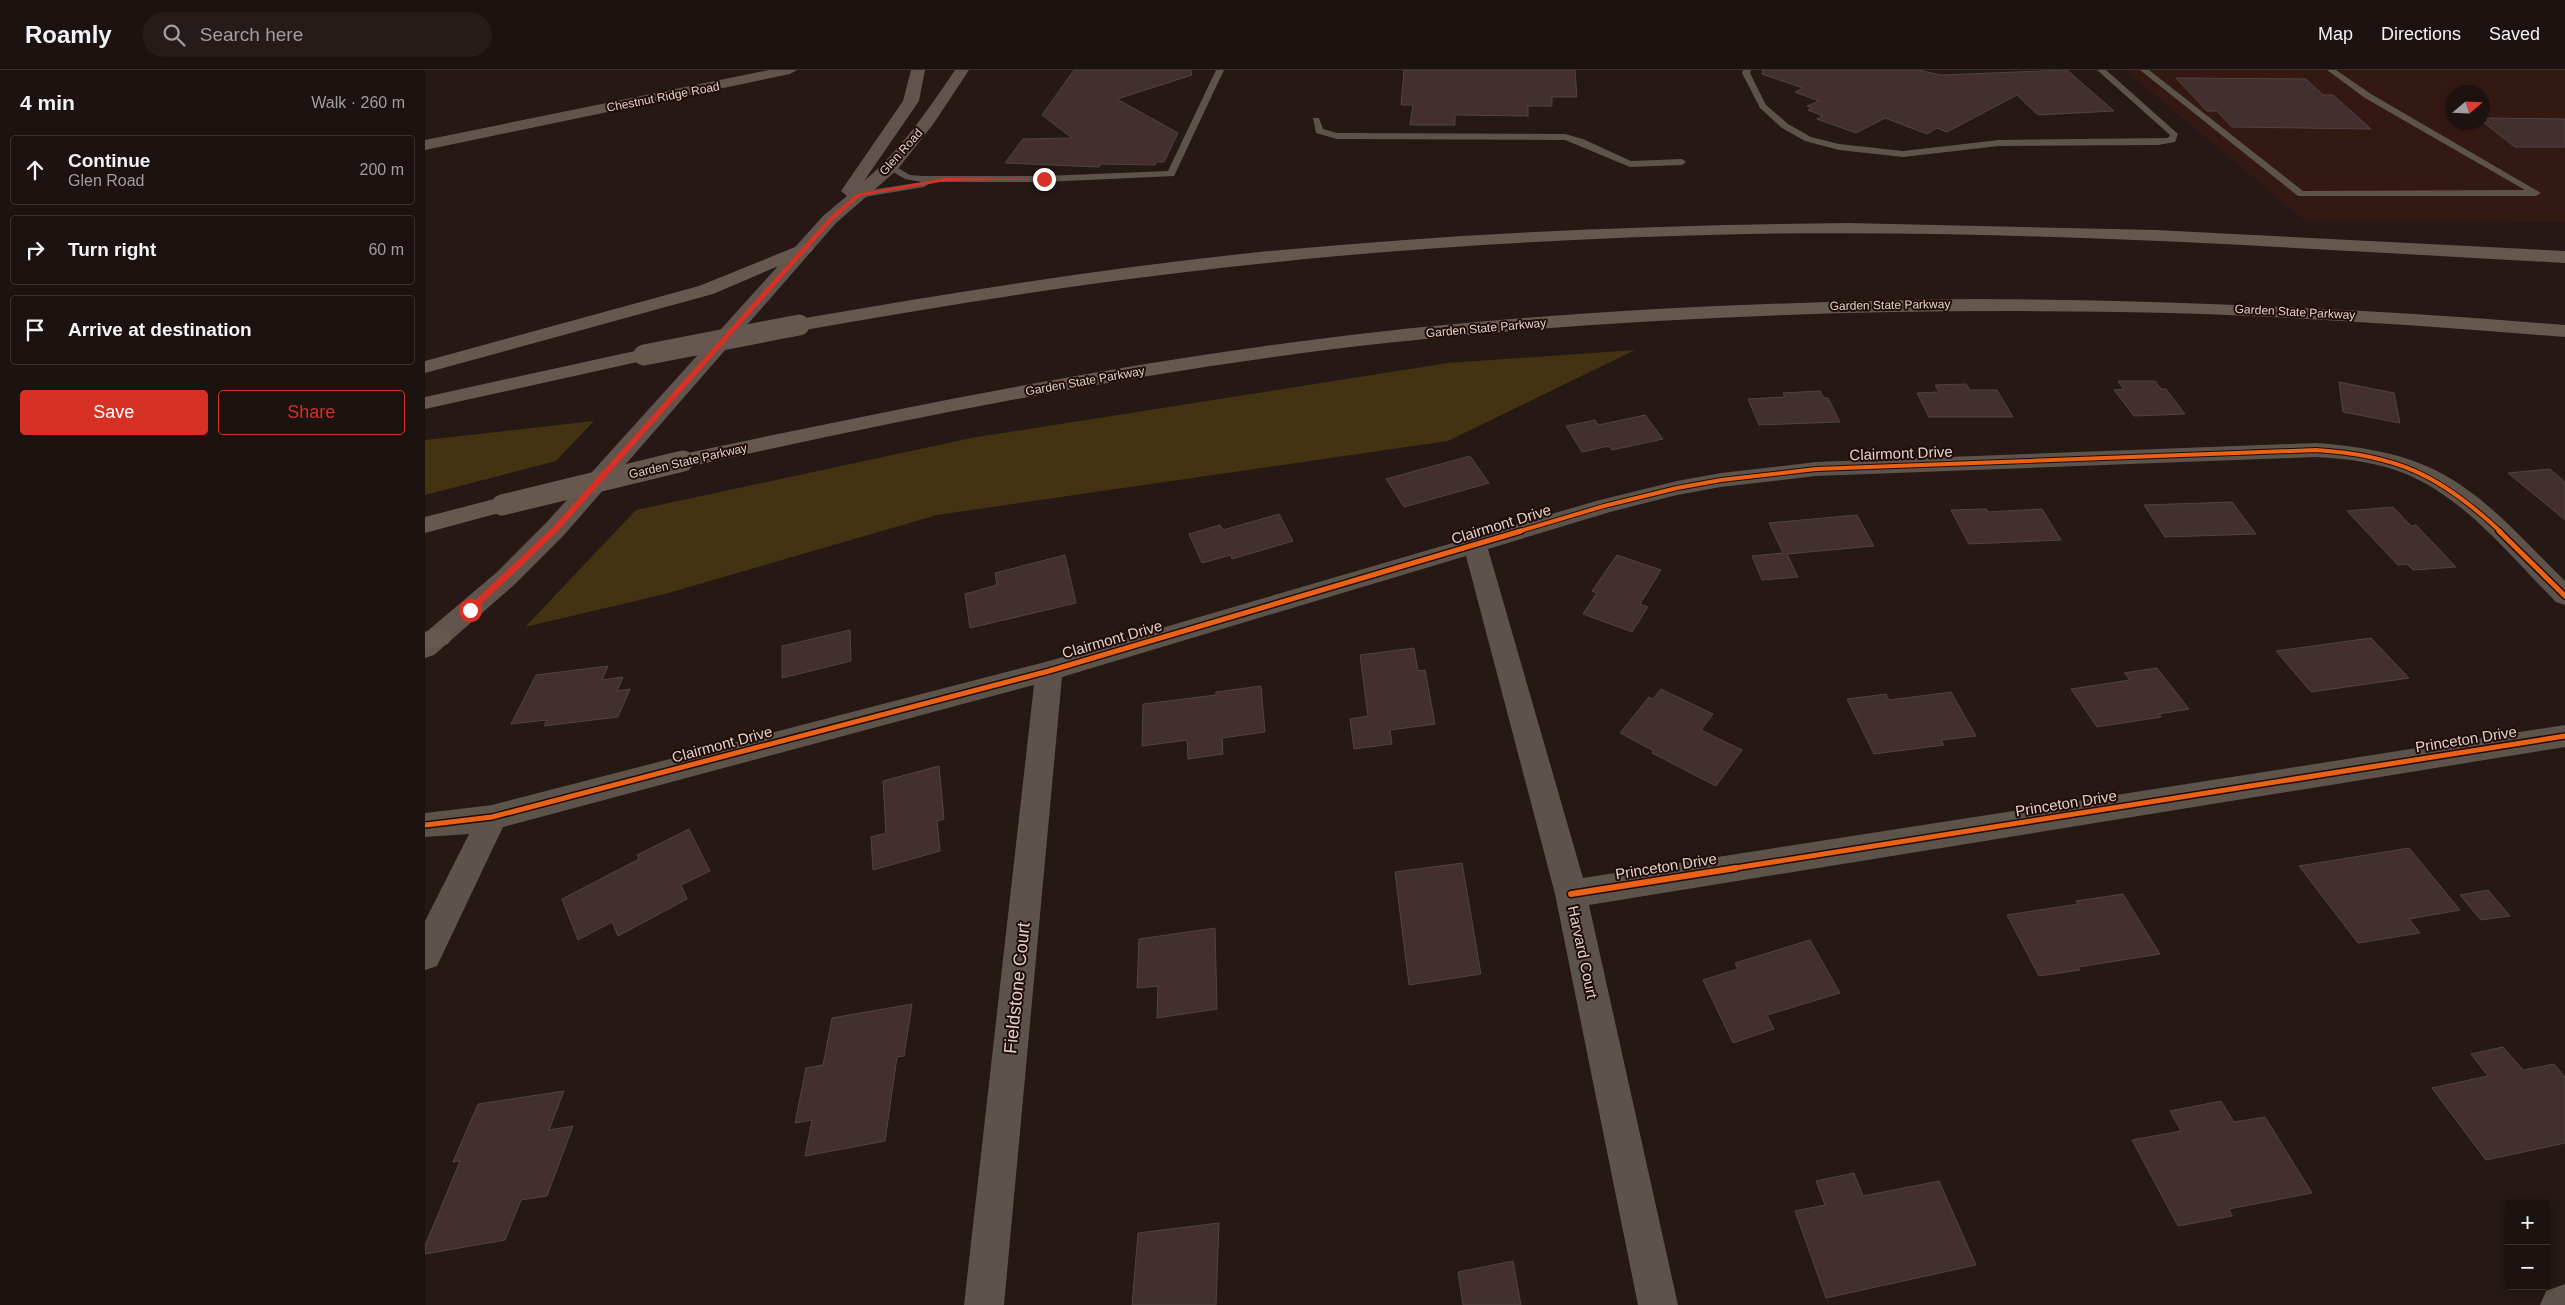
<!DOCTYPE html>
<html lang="en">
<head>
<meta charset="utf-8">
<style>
	body { margin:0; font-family:Helvetica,sans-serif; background:#251b19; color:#f1f3f6 }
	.controls { position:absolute; right:15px; bottom:15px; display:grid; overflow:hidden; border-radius:5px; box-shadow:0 2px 8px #0003 }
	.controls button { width:45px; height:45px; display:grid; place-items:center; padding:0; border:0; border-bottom:1px solid #3a3230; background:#1c1210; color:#f1f3f6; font:25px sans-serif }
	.compass { position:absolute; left:2020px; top:15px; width:45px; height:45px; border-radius:50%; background:#1c1210; box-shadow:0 2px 8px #0003; rotate:71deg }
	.stop { position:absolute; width:15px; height:15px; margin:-11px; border:4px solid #d93025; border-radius:50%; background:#fff }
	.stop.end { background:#d93025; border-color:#fff; box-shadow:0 1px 5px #0008 }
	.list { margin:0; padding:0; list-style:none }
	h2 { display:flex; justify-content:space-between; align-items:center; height:65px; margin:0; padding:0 20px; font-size:21px }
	h2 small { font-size:16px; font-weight:400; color:#a09e9f }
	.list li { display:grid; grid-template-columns:32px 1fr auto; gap:15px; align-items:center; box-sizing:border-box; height:70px; margin:0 10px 10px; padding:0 10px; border:1px solid #3a3230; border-radius:5px }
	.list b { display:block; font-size:19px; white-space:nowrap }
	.list p { margin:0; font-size:16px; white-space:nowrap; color:#a09e9f }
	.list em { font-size:16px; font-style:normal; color:#a09e9f }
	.actions { display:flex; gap:10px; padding:15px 20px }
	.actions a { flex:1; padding:11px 0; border:1px solid #d93025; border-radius:5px; text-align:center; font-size:18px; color:#d93025 }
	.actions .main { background:#d93025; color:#fff }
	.icon { flex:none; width:28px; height:28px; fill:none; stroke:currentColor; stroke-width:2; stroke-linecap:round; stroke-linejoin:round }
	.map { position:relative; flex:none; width:2140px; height:1235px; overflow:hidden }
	header { display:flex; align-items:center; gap:30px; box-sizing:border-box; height:70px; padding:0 25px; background:#1c1210; border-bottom:1px solid #3a3230 }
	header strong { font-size:24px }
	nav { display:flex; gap:28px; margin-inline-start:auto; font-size:18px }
	.search { width:350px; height:45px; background:#251b19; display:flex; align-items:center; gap:12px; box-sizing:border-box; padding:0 18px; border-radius:28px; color:#a09e9f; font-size:19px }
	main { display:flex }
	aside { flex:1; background:#1c1210 }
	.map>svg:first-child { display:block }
	.built { fill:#341912; fill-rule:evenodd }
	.green { fill:#433312 }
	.building { fill:#432e30; stroke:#504443 }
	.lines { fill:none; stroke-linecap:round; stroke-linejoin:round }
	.lane { fill:#5c534b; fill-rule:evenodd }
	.street { fill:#5c534b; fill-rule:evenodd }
	.secondary { fill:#60544c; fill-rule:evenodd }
	.highway { fill:#66584f; fill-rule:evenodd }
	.highway-bridge { stroke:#66584f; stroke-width:21 }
	.cycleway-far2-casing { stroke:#210c07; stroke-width:6 }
	.cycleway-far1-casing { stroke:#210c07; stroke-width:8 }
	.cycleway-casing { stroke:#210c07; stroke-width:9 }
	.cycleway-far2 { stroke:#ea6118; stroke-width:4 }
	.cycleway-far1 { stroke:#ea6118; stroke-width:5 }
	.cycleway { stroke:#ea6118; stroke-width:6 }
	.route { fill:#d93025 }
	.labels { text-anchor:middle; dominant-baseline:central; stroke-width:4; stroke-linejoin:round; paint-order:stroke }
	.far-street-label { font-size:12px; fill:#e0d0cc; stroke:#210c07 }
	.street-label { font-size:15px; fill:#e0d0cc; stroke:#210c07 }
	.near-street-label { font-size:18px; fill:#e0d0cc; stroke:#210c07 }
</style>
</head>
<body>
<header>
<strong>Roamly</strong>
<div class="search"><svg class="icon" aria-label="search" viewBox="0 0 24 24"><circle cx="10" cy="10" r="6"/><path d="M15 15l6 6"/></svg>Search here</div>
<nav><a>Map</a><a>Directions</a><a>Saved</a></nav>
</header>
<main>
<aside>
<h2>4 min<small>Walk · 260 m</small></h2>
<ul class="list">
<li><svg class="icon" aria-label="ahead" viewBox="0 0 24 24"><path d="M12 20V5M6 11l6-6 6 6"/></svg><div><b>Continue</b><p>Glen Road</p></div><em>200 m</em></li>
<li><svg class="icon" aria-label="right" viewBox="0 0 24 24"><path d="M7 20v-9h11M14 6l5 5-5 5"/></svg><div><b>Turn right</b></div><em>60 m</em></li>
<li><svg class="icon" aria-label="arrive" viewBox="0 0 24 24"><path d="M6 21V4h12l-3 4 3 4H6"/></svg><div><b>Arrive at destination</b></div></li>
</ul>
<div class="actions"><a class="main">Save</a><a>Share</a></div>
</aside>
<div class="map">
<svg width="2140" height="1235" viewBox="0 0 2140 1235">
	<rect width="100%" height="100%" fill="#251815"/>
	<path class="built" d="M1700 0H2140V152L1879 150ZM2028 22H2058V52H2028Z"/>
	<g class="green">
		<path d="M1210 280 1023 371 512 445 240 524 100 557 211 440 546 368 1023 293Z"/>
		<path d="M169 351 131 391 0 425V370Z"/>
	</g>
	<g class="building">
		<path d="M649 0H766L767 5 692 29 753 63 739 92H732L730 95 676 94 674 97 580 93 598 69 647 68 617 45Z"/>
		<path d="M979 0H1150L1152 27H1127V36H1103V46L1030 45V55H985L988 35H976Z"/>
		<path d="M1338 0H1493L1516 5 1642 0 1689 41 1613 45 1592 25 1522 62 1512 58 1502 64 1460 48 1431 63 1392 49 1398 46 1383 40 1387 38 1382 36 1394 31 1370 22 1378 18 1337 4Z"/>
		<path d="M1751 8 1881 9 1898 25H1908L1946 59 1807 57 1792 41H1782Z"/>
		<path d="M2060 48 2140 49V77H2090L2058 52H2064Z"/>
		<path d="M1693 311H1730L1736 319H1741L1760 344 1709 346 1689 320 1699 319Z"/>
		<path d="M1914 312 1969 323 1975 353 1918 342Z"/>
		<path d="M1541 314 1545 320H1572L1588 347H1504L1492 323 1514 322 1510 315Z"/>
		<path d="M1395 321 1399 328H1403L1415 352 1334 355 1323 329 1360 327 1358 323Z"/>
		<path d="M1220 345 1238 369 1187 380 1184 376 1157 382 1141 356 1170 350 1173 355Z"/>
		<path d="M1045 386 1064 413 979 437 961 409Z"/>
		<path d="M2125 399 2140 412V450L2083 403Z"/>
		<path d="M1807 432 1831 464 1740 467 1719 435Z"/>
		<path d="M1968 437 1986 456 1991 455 2031 497 1988 500 1982 494 1973 495 1922 441Z"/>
		<path d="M1561 439 1563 442 1617 439 1636 470 1544 474 1526 440Z"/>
		<path d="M854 444 868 471 807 489 806 485 777 493 764 464 795 455 798 460Z"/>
		<path d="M1432 445 1449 476 1362 484 1373 507 1337 510 1327 486 1358 483 1344 453Z"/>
		<path d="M640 485 651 533 545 558 540 524 572 515 570 503Z"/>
		<path d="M1192 485 1236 500 1215 534 1223 537 1207 562 1158 544 1172 523 1167 521Z"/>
		<path d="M425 560 426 591 357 608V576Z"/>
		<path d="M1946 568 1984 608 1886 622 1851 581Z"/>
		<path d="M989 578 993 601 1000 600 1010 654 965 660 967 674 929 679 925 649 943 646 935 585Z"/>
		<path d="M183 596 177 610 198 607 192 621 205 619 193 647 119 656 122 650 86 654 111 605Z"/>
		<path d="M1732 598 1764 639 1734 644 1736 647 1672 657 1646 619 1705 610 1699 603Z"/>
		<path d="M836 616 840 662 797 668 798 684 763 689 762 670 717 676 718 634 791 625V622Z"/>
		<path d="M1236 619 1288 644 1276 660 1317 680 1291 716 1227 683 1229 681 1195 663 1224 627 1228 629Z"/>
		<path d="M1526 622 1551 666 1516 670 1519 675 1449 684 1422 629 1461 624 1464 630Z"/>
		<path d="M514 696 519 749 512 751 515 781 448 800 446 767 461 763 458 711Z"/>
		<path d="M264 759 285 801 256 815 262 829 193 866 187 852 153 870 137 829 214 789 212 785Z"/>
		<path d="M1984 778 2035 840 1984 849 1995 863 1933 873 1874 796Z"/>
		<path d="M1037 793 1056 904 984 915 970 802Z"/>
		<path d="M2063 820 2085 846 2056 850 2035 825Z"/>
		<path d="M1698 824 1735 884 1653 897 1655 900 1614 906 1582 845 1653 834 1651 831Z"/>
		<path d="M790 858 792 939 732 948 733 916 712 918 714 869Z"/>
		<path d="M1385 870 1415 923 1342 945 1349 959 1308 973 1278 910 1313 899 1310 893Z"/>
		<path d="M487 934 479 986 472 987 460 1071 380 1086 387 1050 370 1053 381 998 398 995 407 948Z"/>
		<path d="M2078 977 2098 1000 2129 994 2140 1007V1073L2061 1090 2007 1018 2063 1006 2046 984Z"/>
		<path d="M139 1021 124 1060 148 1056 122 1126 96 1130 80 1170 0 1184V1176L35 1091 28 1092 53 1034Z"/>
		<path d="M1796 1031 1809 1052 1840 1047 1887 1123 1804 1139 1807 1146 1753 1156 1707 1070 1756 1061 1745 1041Z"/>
		<path d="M1429 1103 1438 1126 1514 1111 1551 1195 1401 1228 1370 1141 1400 1135 1391 1111Z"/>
		<path d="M794 1153 791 1235H707L713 1163Z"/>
		<path d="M1088 1191 1096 1235H1038L1033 1202Z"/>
	</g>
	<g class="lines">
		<g class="lane">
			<path d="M791 0H799L749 106 619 112H501L504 114 499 117 433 128 428 125 433 122 497 112 480 109 463 99 462 97 466 94 485 105 498 106H619L743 101Z"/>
			<path d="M1318 0H1326L1325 3 1341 35 1363 54 1386 67 1414 74 1478 81 1574 70 1743 68 1745 65 1672 0H1681L1753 64 1750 72 1733 75 1574 76 1478 87 1414 80 1380 71 1357 58 1335 38 1317 3Z"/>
			<path d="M1715 0H1724L1878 121 2100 120 1940 28 1902 0H1911L1946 24 2116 123 2111 126H1873Z"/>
			<path d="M888 48H894L898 59 912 63 1140 64 1158 69 1206 91 1257 89 1261 92 1257 95 1205 97 1140 70 912 69 891 63Z"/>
		</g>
		<g class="street">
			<path d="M1891 373C1931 376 1973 382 2010 400 2061 425 2100 472 2140 511V535L2131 532C2086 487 2041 429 1981 404 1952 392 1922 389 1891 387L1391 406 1296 417 1252 425 1185 442 1063 479 1158 808 2140 655V677L1164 835 1253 1235H1213L1130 824 1041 486 637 607 579 1235H539L609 615 78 757 12 896 0 900V851L44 764 0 767V743L67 735 624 591 1171 431 1252 411 1296 403 1391 392Z"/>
			<path d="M2140 1214V1235H2115L2121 1221Z"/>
		</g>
		<g class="secondary">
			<path d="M344 0H372L365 4 0 80V70Z"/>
			<path d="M486 0H500L494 31 439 111C476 80 503 40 530 0H544L509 53 472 100 411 153 139 465 89 515 9 585 0 588V563L71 503 121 453 399 145 422 126 416 121 478 31Z"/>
		</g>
		<g class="highway">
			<path d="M1423 153 1731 160 2140 181V193C1867 178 1594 159 1321 164 1131 168 941 180 753 203 626 218 500 239 374 261L367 259 364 255 367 251 374 249C524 223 674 199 825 183 1024 163 1224 155 1423 153Z"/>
			<path d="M380 173 386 174 389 178 386 182 288 224 0 303V291L274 216Z"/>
			<path d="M1550 229C1748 230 1943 239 2140 255V267C1991 255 1842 244 1693 242 1449 238 1204 247 961 273 724 299 490 347 258 398L250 396 247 391 250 386 258 384C461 341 665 299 870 272 1096 242 1323 232 1550 229Z"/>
			<path d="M219 279 226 281 229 285 226 289 0 339V327Z"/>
			<path d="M77 427 85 430 89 435 85 440 0 463V447Z"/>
			<path d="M14 558 23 560 27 567 23 574 0 580V562Z"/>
		</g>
		<g class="highway-bridge">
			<path d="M219 285 374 255"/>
			<path d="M77 435 258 391"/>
		</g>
		<g class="cycleway-far2-casing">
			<path id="cycleway-far2" d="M1092 462 1179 436 1252 418 1296 410 1391 399 1891 380C1973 385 2016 406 2076 462"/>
		</g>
		<g class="cycleway-far1-casing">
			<g id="cycleway-far1">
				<path d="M2074 461 2140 526"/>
				<path d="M0 755 67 747 624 601 1096 461"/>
				<path d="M1304 799 2140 666"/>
			</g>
		</g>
		<g class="cycleway-casing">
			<path id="cycleway" d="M1146 824 1311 798"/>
		</g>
		<use href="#cycleway-far2" class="cycleway-far2"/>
		<use href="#cycleway-far1" class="cycleway-far1"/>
		<use href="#cycleway" class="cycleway"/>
	</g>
	<path class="route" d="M521 108 621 109 521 111 435 126 407 151 133 461 48 542H42V538L128 457 404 148 432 124Z"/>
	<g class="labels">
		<g class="far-street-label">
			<text transform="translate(238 27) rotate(-11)">Chestnut Ridge Road</text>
			<text transform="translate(476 82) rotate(-48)">Glen Road</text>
			<text transform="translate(1465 235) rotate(-1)">Garden State Parkway</text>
			<text transform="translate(1870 242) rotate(3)">Garden State Parkway</text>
			<text transform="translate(1061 258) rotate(-5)">Garden State Parkway</text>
			<text transform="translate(660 311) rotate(-10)">Garden State Parkway</text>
			<text transform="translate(263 391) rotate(-13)">Garden State Parkway</text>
		</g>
		<g class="street-label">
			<text transform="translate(1476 383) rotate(-2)">Clairmont Drive</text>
			<text transform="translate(1076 454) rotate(-17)">Clairmont Drive</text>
			<text transform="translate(687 569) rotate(-16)">Clairmont Drive</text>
			<text transform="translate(2041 669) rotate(-9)">Princeton Drive</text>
			<text transform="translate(297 674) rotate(-15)">Clairmont Drive</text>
			<text transform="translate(1641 733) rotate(-9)">Princeton Drive</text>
			<text transform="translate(1241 796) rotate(-9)">Princeton Drive</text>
			<text transform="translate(1158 882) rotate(78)">Harvard Court</text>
		</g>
		<g class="near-street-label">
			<text transform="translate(592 918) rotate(-84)">Fieldstone Court</text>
		</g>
	</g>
</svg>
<div class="controls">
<button>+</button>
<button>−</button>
</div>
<svg class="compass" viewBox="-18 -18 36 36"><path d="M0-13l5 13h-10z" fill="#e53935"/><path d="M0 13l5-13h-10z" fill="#a09e9f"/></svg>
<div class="stop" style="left:45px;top:540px"></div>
<div class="stop end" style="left:619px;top:109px"></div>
</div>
</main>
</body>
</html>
